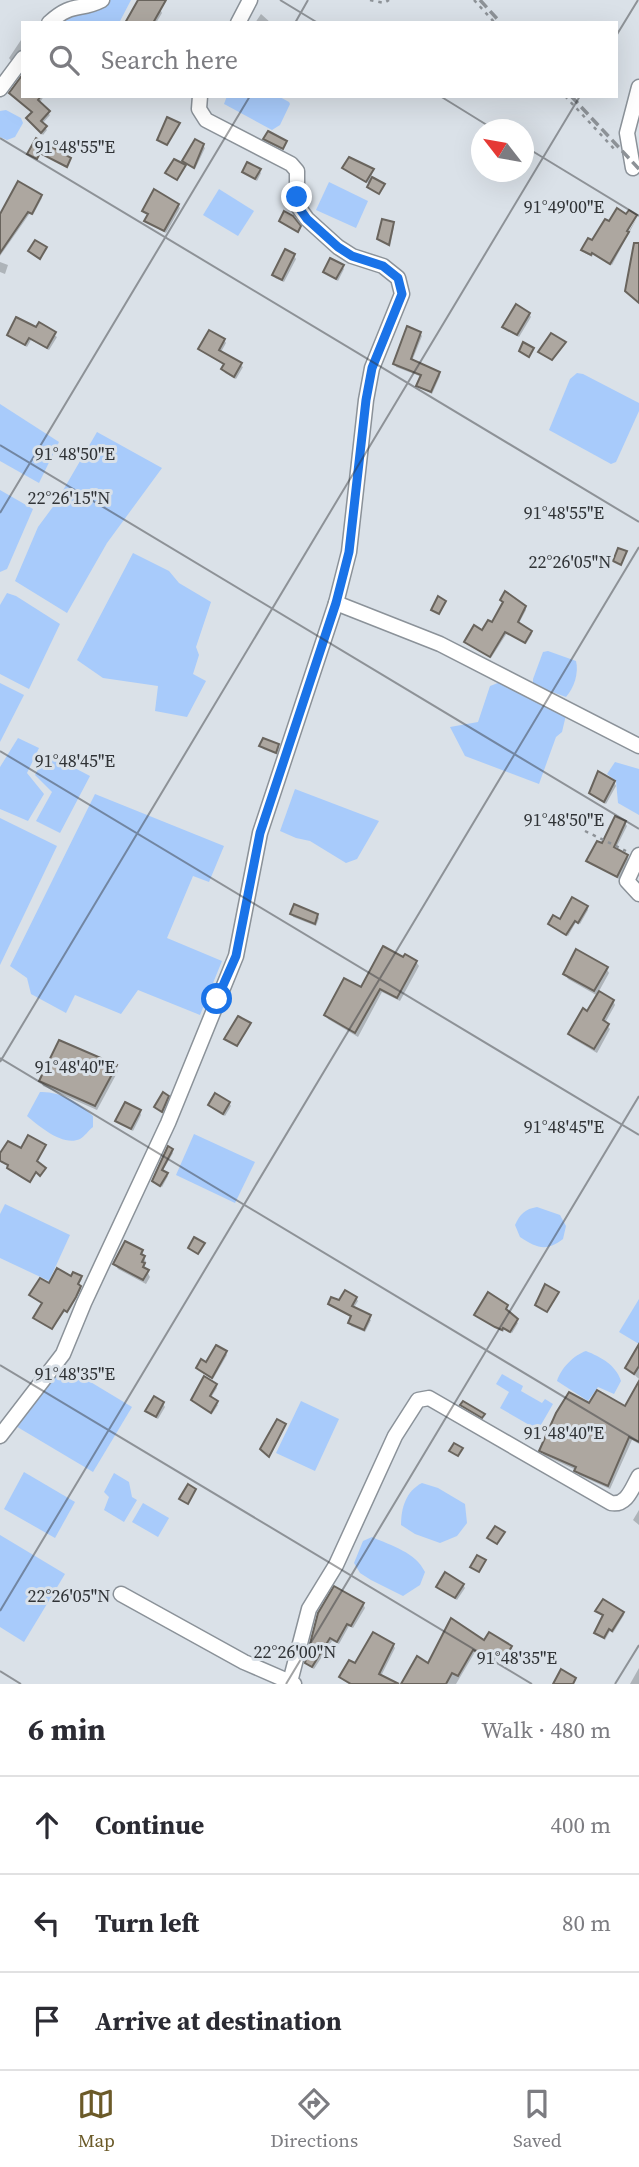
<!DOCTYPE html>
<html lang="en">
<head>
<meta charset="utf-8">
<style>
	body { margin:0; font-family:"Source Serif 4",serif; background:#f2f2f3; color:#2b2b33 }
	.compass { position:absolute; left:471px; top:119px; width:63px; height:63px; border-radius:50%; background:#fff; box-shadow:0 7px 28px #0002; rotate:301deg }
	.stop { position:absolute; width:21px; height:21px; margin:-16px; border:5px solid #1a73e8; border-radius:50%; background:#fff }
	.stop.end { background:#1a73e8; border-color:#fff; box-shadow:0 2px 7px #0008 }
	.list { margin:0; padding:0; list-style:none }
	h2 { display:flex; justify-content:space-between; align-items:center; height:91px; margin:0; padding:0 28px; font-size:30px }
	h2 small { font-size:23px; font-weight:400; color:#7c7c81 }
	.list li { display:grid; grid-template-columns:46px 1fr auto; gap:21px; align-items:center; box-sizing:border-box; height:98px; padding:0 28px; border-top:2px solid #e1e1e2 }
	.list b { display:block; font-size:26px; white-space:nowrap }
	.list em { font-size:23px; font-style:normal; color:#7c7c81 }
	.icon { flex:none; width:38px; height:38px; fill:none; stroke:currentColor; stroke-width:2; stroke-linecap:round; stroke-linejoin:round }
	.map { position:relative; flex:none; width:639px; height:1684px; overflow:hidden }
	.search { position:absolute; background:#fff; box-shadow:0 7px 28px #0002; left:21px; right:21px; top:21px; height:77px; display:flex; align-items:center; gap:18px; box-sizing:border-box; padding:0 24px; border-radius:0px; color:#7c7c81; font-size:26px }
	.sheet { height:385px; background:#fff }
	nav { display:flex; justify-content:space-around; align-items:center; box-sizing:border-box; height:98px; border-top:2px solid #e1e1e2; background:#fff; font-size:19px; color:#7c7c81 }
	nav a { display:grid; justify-items:center; gap:4px }
	nav .on { color:#6b5a28 }
	.map>svg:first-child { display:block }
	.water { fill:#a8cbfb }
	.shadow { fill:#0003 }
	.building { fill:#ada7a0; stroke:#69645d; stroke-width:2 }
	.lines { fill:none; stroke-linecap:round; stroke-linejoin:round }
	.street-casing { stroke:#8b9299; stroke-width:17 }
	.path { stroke:#8d9297; stroke-width:2.5; stroke-dasharray:3.5 5; stroke-linecap:butt }
	.street { stroke:#fff; stroke-width:14 }
	.rail { stroke:#8d9297; stroke-width:3.5; stroke-dasharray:10 5; stroke-linecap:butt }
	.route { stroke:#1a73e8; stroke-width:9 }
	.ticks { fill:none; stroke:#303336; stroke-width:2; stroke-opacity:0.45 }
	.ticks-label { font-size:18px; text-anchor:middle; fill:#303336; stroke:#dae1e8; stroke-width:6; stroke-linejoin:round; paint-order:stroke }
</style>
</head>
<body>
<div class="map">
<svg width="639" height="1684" viewBox="0 0 639 1684">
	<rect width="100%" height="100%" fill="#dae1e8"/>
	<g class="water">
		<path d="M106 0H131L119 23H60C73 14 79 8 95 12Z"/>
		<path d="M227 96H278L289 102 290 104 280 125 272 130 226 105 224 104Z"/>
		<path d="M6 110 21 118 23 123 15 137 7 140 0 137V111Z"/>
		<path d="M329 182 368 201 356 228 316 210Z"/>
		<path d="M219 189 254 211 238 236 203 215Z"/>
		<path d="M577 373 583 374 639 403V411L616 462 611 464 549 430 570 379Z"/>
		<path d="M0 404 59 442 39 483 0 461Z"/>
		<path d="M97 432 162 468 107 543 67 613 15 581 38 527 55 504Z"/>
		<path d="M0 490 33 509 7 569 0 572Z"/>
		<path d="M133 553 169 571 179 583 211 602 196 647 199 655 193 674 206 681 187 717 155 711 158 686 103 678 77 660Z"/>
		<path d="M7 593 16 596 60 624 29 689 0 674V605Z"/>
		<path d="M548 651 576 661C579 673 574 688 566 697L533 685V679L543 652Z"/>
		<path d="M503 681 566 715 562 732 556 737 539 784 465 756 450 727 478 722 490 686Z"/>
		<path d="M0 683 24 695 0 742Z"/>
		<path d="M18 738 39 748 27 773 44 794 28 821 0 809V767Z"/>
		<path d="M46 753 90 776 60 833 36 821 52 792 35 775Z"/>
		<path d="M615 762 639 769V815L618 803 616 781 607 774Z"/>
		<path d="M295 789 379 821 357 859 346 863 310 841 296 838 280 831Z"/>
		<path d="M95 794 224 846 209 882 193 876 167 938 222 961 200 1015 138 990 121 1014 75 995 66 1013 31 994 27 978 10 966Z"/>
		<path d="M0 818 57 846 0 965Z"/>
		<path d="M40 1092C60 1091 79 1103 93 1116V1127C89 1130 84 1137 80 1139 63 1147 39 1126 27 1116Z"/>
		<path d="M194 1134 255 1162 235 1203 176 1175Z"/>
		<path d="M5 1204 70 1235 49 1281 0 1258V1214Z"/>
		<path d="M537 1207 560 1215 566 1226 563 1239C546 1252 537 1248 520 1237L515 1225C520 1214 525 1209 537 1207Z"/>
		<path d="M639 1299V1344L619 1332Z"/>
		<path d="M586 1351C601 1357 616 1365 621 1381L614 1394 598 1387 588 1401 557 1381C561 1368 574 1355 586 1351Z"/>
		<path d="M64 1366 132 1407 93 1472 14 1425Z"/>
		<path d="M502 1374 523 1386 521 1391 542 1403 545 1399 553 1404 538 1430 500 1408 509 1392 496 1384Z"/>
		<path d="M301 1401 339 1419 315 1471 276 1453Z"/>
		<path d="M24 1472 75 1502 55 1538 4 1509Z"/>
		<path d="M114 1473 129 1482 132 1497 137 1500 124 1522 104 1510 109 1497 104 1492Z"/>
		<path d="M422 1483 438 1488 465 1504 467 1523 457 1536 440 1543 415 1534 401 1525C401 1508 406 1491 422 1483Z"/>
		<path d="M143 1503 169 1518 158 1537 132 1522Z"/>
		<path d="M0 1535 65 1574 24 1642 0 1627Z"/>
		<path d="M372 1537C392 1546 415 1552 425 1572L420 1585 403 1596 371 1580 360 1573 354 1563 363 1541Z"/>
	</g>
	<g class="shadow">
		<path d="M140 0 160 9 162 13 156 23H149Z"/>
		<path d="M261 14 271 23H252H255Z"/>
		<path d="M23 37V52L17 54 12 62 9 58Z"/>
		<path d="M11 94 44 96 39 104 50 115 42 124 47 130 43 135 30 121 33 113Z"/>
		<path d="M203 146 205 148 195 169 185 163 184 161Z"/>
		<path d="M259 170 261 173 257 181 244 172Z"/>
		<path d="M345 170H373L371 178 384 186 380 194 369 188 370 184Z"/>
		<path d="M40 196 42 198 33 215 30 213 0 256V222Z"/>
		<path d="M178 205 180 208 166 233 146 221 149 215 144 210Z"/>
		<path d="M637 218 612 265 593 254 592 257 585 253 583 250 621 237 624 239Z"/>
		<path d="M393 224 394 227 390 247 378 238Z"/>
		<path d="M294 256 296 259 284 282 275 278 274 275Z"/>
		<path d="M0 262 8 265 5 274 0 272Z"/>
		<path d="M342 266 344 269 338 281 325 272Z"/>
		<path d="M529 314 531 317 519 337 506 330 504 327Z"/>
		<path d="M39 325 57 337 49 350 31 340 27 347 9 335 36 330Z"/>
		<path d="M420 333 422 336 412 361 439 373 440 376 432 394 418 386 422 377 396 367 395 363Z"/>
		<path d="M224 340 226 343 221 352 243 367 236 379 225 373 223 369 225 366 200 349Z"/>
		<path d="M502 600 525 608 526 610 518 625 532 634 526 644 507 633 491 658 466 642 493 624 505 603Z"/>
		<path d="M261 746H278L280 749 278 755 263 749Z"/>
		<path d="M614 782 616 786 606 804 591 793Z"/>
		<path d="M625 823 627 826 615 850 629 859 619 879 588 861Z"/>
		<path d="M587 907 588 910 580 924 576 922 568 936 550 925Z"/>
		<path d="M292 914 317 915 319 918 316 926 293 917Z"/>
		<path d="M404 960 416 962 419 966 400 1001 382 992 358 1037 328 1019 326 1015Z"/>
		<path d="M606 968 609 973 598 993 613 1001 615 1005 605 1023 610 1029 597 1053 572 1038 570 1034 588 1014 598 996 568 979 565 974Z"/>
		<path d="M115 1067 118 1071 97 1110 43 1086 41 1081Z"/>
		<path d="M167 1097 169 1100 164 1114 156 1107Z"/>
		<path d="M229 1103 231 1106 225 1116 210 1105Z"/>
		<path d="M140 1112 141 1115 133 1131 117 1121Z"/>
		<path d="M169 1149 173 1153 162 1172 168 1176 162 1187 155 1183Z"/>
		<path d="M141 1251 146 1262 144 1266 150 1277 146 1284 118 1269 115 1264Z"/>
		<path d="M72 1278 82 1279 78 1286 81 1289 68 1312 65 1311 52 1329 36 1319 49 1285Z"/>
		<path d="M356 1298 358 1301 353 1309 371 1320 365 1332 351 1326 350 1323 352 1318 330 1304Z"/>
		<path d="M507 1306 506 1312 518 1323 512 1333 505 1329 503 1332 498 1329 476 1315Z"/>
		<path d="M225 1352 227 1355 213 1379 199 1370 198 1368Z"/>
		<path d="M639 1354V1379L627 1368Z"/>
		<path d="M639 1385V1444L632 1440 610 1489 579 1475 576 1470 544 1455 541 1450 590 1406 625 1409Z"/>
		<path d="M216 1386 217 1388 210 1399 218 1405 212 1414 193 1400Z"/>
		<path d="M163 1404 165 1407 158 1419 149 1414 148 1411Z"/>
		<path d="M639 1510V1525L633 1520Z"/>
		<path d="M463 1585 465 1588 457 1600 438 1587Z"/>
		<path d="M363 1604 365 1608 353 1628 349 1626 339 1644 332 1641 314 1669 309 1666 307 1662 320 1614Z"/>
		<path d="M597 1611 623 1613 624 1615 613 1633 610 1631 605 1640 596 1633 604 1617Z"/>
		<path d="M485 1642 511 1647 513 1650 507 1660 498 1655 494 1661 475 1652 456 1684H403L429 1665Z"/>
		<path d="M393 1645 395 1648 381 1676 395 1684H349L343 1680 341 1677 355 1665Z"/>
		<path d="M639 1668V1684H630Z"/>
	</g>
	<g class="building">
		<path d="M138 0H166L153 23H125Z"/>
		<path d="M23 74V96H41L38 100 50 111 41 121 47 126 41 133 26 118 32 112 9 93Z"/>
		<path d="M167 117 180 123 167 145 157 140Z"/>
		<path d="M268 131 287 141 283 149 263 139Z"/>
		<path d="M36 138 71 158 67 167 40 153 37 159 27 154Z"/>
		<path d="M195 139 204 144 194 168 182 161Z"/>
		<path d="M349 157 374 169 366 182 342 168Z"/>
		<path d="M174 159 186 165 177 180 165 173Z"/>
		<path d="M247 162 261 169 255 179 242 172Z"/>
		<path d="M372 177 385 184 379 194 367 187Z"/>
		<path d="M18 181 42 195 32 214 28 212 0 253V214Z"/>
		<path d="M154 189 179 204 164 231 144 221 148 214 142 211Z"/>
		<path d="M617 208 626 214 629 210 637 215 627 231 629 232 610 264 592 253 591 255 581 250 588 238 592 240 605 219 609 221Z"/>
		<path d="M284 211 293 216 301 226 298 232 279 221Z"/>
		<path d="M382 219 394 222 389 245 377 239Z"/>
		<path d="M35 240 47 247 40 259 28 251Z"/>
		<path d="M634 243H639V303L625 291Z"/>
		<path d="M285 249 295 254 282 280 272 275Z"/>
		<path d="M330 258 344 265 336 279 323 272Z"/>
		<path d="M516 304 530 313 517 335 502 327Z"/>
		<path d="M16 317 36 327 39 322 56 332 47 348 29 338 25 345 7 335Z"/>
		<path d="M407 326 421 332 411 359 440 372 431 392 416 386 421 375 393 364Z"/>
		<path d="M209 330 225 339 219 350 242 363 234 377 221 369 224 364 198 349Z"/>
		<path d="M551 333 566 342 552 360 538 352Z"/>
		<path d="M523 342 534 348 529 357 519 351Z"/>
		<path d="M618 548 627 551 621 565 613 561Z"/>
		<path d="M505 591 526 606 518 622 532 631 525 643 505 632 490 657 464 642 474 625 482 630 488 620 492 622 503 602 500 600Z"/>
		<path d="M438 596 446 601 439 614 431 610Z"/>
		<path d="M263 738 279 744 276 753 259 746Z"/>
		<path d="M598 771 615 781 604 802 589 793Z"/>
		<path d="M615 816 626 821 614 847 628 855 617 877 586 861 597 841 602 843Z"/>
		<path d="M572 897 588 906 578 923 575 921 566 935 548 924 553 915 560 919Z"/>
		<path d="M294 904 318 914 315 924 290 914Z"/>
		<path d="M383 946 403 957 405 954 417 961 397 998 380 989 355 1033 324 1015 344 978 361 987Z"/>
		<path d="M576 949 608 967 594 991 563 974Z"/>
		<path d="M599 991 614 1000 603 1020 609 1024 594 1049 568 1034 583 1008 587 1011Z"/>
		<path d="M238 1016 251 1023 237 1046 224 1039Z"/>
		<path d="M59 1040 117 1065 95 1106 39 1081Z"/>
		<path d="M163 1092 169 1096 162 1112 154 1107Z"/>
		<path d="M215 1093 230 1102 223 1114 208 1105Z"/>
		<path d="M125 1102 141 1110 131 1129 115 1121Z"/>
		<path d="M28 1135 46 1145 37 1161 46 1168 40 1176 36 1172 30 1182 7 1168 8 1165 0 1161V1153L8 1141 21 1148Z"/>
		<path d="M168 1146 173 1149 162 1170 168 1173 160 1186 152 1181Z"/>
		<path d="M194 1237 205 1243 198 1254 188 1248Z"/>
		<path d="M125 1241 143 1250 141 1254 145 1256 142 1262 145 1263 143 1267 149 1270 143 1280 113 1264Z"/>
		<path d="M57 1268 71 1276 73 1272 82 1276 78 1284 81 1286 76 1297 67 1312 64 1310 52 1329 33 1318 42 1303 29 1295 40 1278 49 1283Z"/>
		<path d="M545 1284 559 1292 547 1312 535 1305Z"/>
		<path d="M345 1290 357 1297 352 1306 371 1315 364 1330 348 1323 351 1316 328 1304 331 1297 339 1300Z"/>
		<path d="M488 1292 508 1305 506 1309 518 1319 510 1332 503 1328 502 1330 495 1327 474 1315Z"/>
		<path d="M639 1344V1366L634 1374 625 1368Z"/>
		<path d="M216 1345 227 1351 212 1378 196 1368 201 1359 206 1362Z"/>
		<path d="M204 1376 217 1384 210 1396 218 1401 211 1413 191 1400Z"/>
		<path d="M639 1381V1442L629 1437 608 1486 574 1471 576 1467 539 1451 556 1413 569 1392 589 1403 597 1390 625 1406Z"/>
		<path d="M154 1396 164 1402 156 1417 145 1411Z"/>
		<path d="M463 1401 485 1414 482 1418 460 1405Z"/>
		<path d="M277 1419 286 1424 269 1457 260 1449Z"/>
		<path d="M454 1443 463 1448 458 1456 449 1451Z"/>
		<path d="M188 1484 196 1489 188 1504 179 1499Z"/>
		<path d="M495 1526 505 1532 497 1544 487 1538Z"/>
		<path d="M477 1555 486 1560 479 1572 470 1567Z"/>
		<path d="M445 1572 464 1584 455 1598 436 1587Z"/>
		<path d="M334 1586 364 1603 351 1626 347 1624 337 1642 330 1638 312 1667 305 1663 318 1613Z"/>
		<path d="M603 1599 624 1612 612 1631 609 1629 604 1638 594 1633 603 1615 595 1611Z"/>
		<path d="M451 1618 484 1640 489 1632 512 1646 505 1658 496 1653 492 1659 473 1650 458 1676 452 1673 446 1684H401L417 1656 428 1663Z"/>
		<path d="M373 1632 394 1644 379 1674 399 1684H351L339 1677 349 1660 355 1663Z"/>
		<path d="M561 1669 576 1678 573 1684H553Z"/>
	</g>
	<g class="lines">
		<g class="street-casing">
			<g id="street">
				<path d="M49 23C73 1 79 12 102 0"/>
				<path d="M238 23 250 0"/>
				<path d="M0 89 23 58"/>
				<path d="M633 168 627 133 639 87"/>
				<path d="M336 603 440 644 639 746"/>
				<path d="M639 855 627 881 639 894"/>
				<path d="M0 1436 63 1354 84 1303 168 1123 236 956 260 833 336 603 349 552 366 400 372 368 402 294 398 278 383 266 352 256 338 247 307 219 297 205V171L291 164 206 120 199 109 200 96"/>
				<path d="M121 1594 244 1662 290 1682"/>
				<path d="M294 1684 290 1682 309 1609 336 1565 395 1436 418 1400 429 1398 611 1503C627 1506 632 1488 639 1476"/>
			</g>
		</g>
		<g class="path">
			<path d="M370 0 384 3 389 0"/>
			<path d="M474 0 495 23"/>
			<path d="M565 96 617 152"/>
			<path d="M585 831 626 851"/>
		</g>
		<use href="#street" class="street"/>
		<g class="rail">
			<path d="M480 0 501 23"/>
			<path d="M571 96 639 169"/>
		</g>
	</g>
	<g class="lines">
		<path class="route" d="M217 999 236 956 260 833 336 603 349 552 366 400 372 368 402 294 398 278 383 266 352 256 338 247 307 219 297 205V197"/>
	</g>
	<path class="ticks" d="M280 0 318 23M295 23 308 0M616 36 638 0M440 96 495 130M0 138 639 522M524 146 639 216M0 445 639 829M0 513 250 96M0 751 639 1135M0 1058 639 1442M0 1062 580 96M0 1365 532 1684M0 1611 639 547M0 1671 21 1684M286 1684 639 1096M615 1684 639 1645"/>
	<g class="ticks-label">
		<text x="75" y="153">91°48'55"E</text>
		<text x="564" y="213">91°49'00"E</text>
		<text x="75" y="460">91°48'50"E</text>
		<text x="69" y="504">22°26'15"N</text>
		<text x="564" y="519">91°48'55"E</text>
		<text x="570" y="568">22°26'05"N</text>
		<text x="75" y="767">91°48'45"E</text>
		<text x="564" y="826">91°48'50"E</text>
		<text x="75" y="1073">91°48'40"E</text>
		<text x="564" y="1133">91°48'45"E</text>
		<text x="75" y="1380">91°48'35"E</text>
		<text x="564" y="1439">91°48'40"E</text>
		<text x="69" y="1602">22°26'05"N</text>
		<text x="295" y="1658">22°26'00"N</text>
		<text x="517" y="1664">91°48'35"E</text>
	</g>
</svg>
<svg class="compass" viewBox="-18 -18 36 36"><path d="M0-13l5 13h-10z" fill="#e53935"/><path d="M0 13l5-13h-10z" fill="#7c7c81"/></svg>
<div class="stop" style="left:217px;top:999px"></div>
<div class="stop end" style="left:297px;top:197px"></div>
<div class="search"><svg class="icon" aria-label="search" viewBox="0 0 24 24"><circle cx="10" cy="10" r="6"/><path d="M15 15l6 6"/></svg>Search here</div>
</div>
<section class="sheet">
<h2>6 min<small>Walk · 480 m</small></h2>
<ul class="list">
<li><svg class="icon" aria-label="ahead" viewBox="0 0 24 24"><path d="M12 20V5M6 11l6-6 6 6"/></svg><div><b>Continue</b></div><em>400 m</em></li>
<li><svg class="icon" aria-label="left" viewBox="0 0 24 24"><path d="M17 20v-9H6M10 6l-5 5 5 5"/></svg><div><b>Turn left</b></div><em>80 m</em></li>
<li><svg class="icon" aria-label="arrive" viewBox="0 0 24 24"><path d="M6 21V4h12l-3 4 3 4H6"/></svg><div><b>Arrive at destination</b></div></li>
</ul>
</section>
<nav>
<a class="on"><svg class="icon" aria-label="map" viewBox="0 0 24 24"><path d="M3 6l6-2 6 2 6-2v14l-6 2-6-2-6 2zM9 4v14M15 6v14"/></svg>Map</a>
<a><svg class="icon" aria-label="directions" viewBox="0 0 24 24"><path d="M12 3l9 9-9 9-9-9zM9 14v-3h6M13 9l2 2-2 2"/></svg>Directions</a>
<a><svg class="icon" aria-label="saved" viewBox="0 0 24 24"><path d="M7 4h10v16l-5-4-5 4z"/></svg>Saved</a>
</nav>
</body>
</html>
